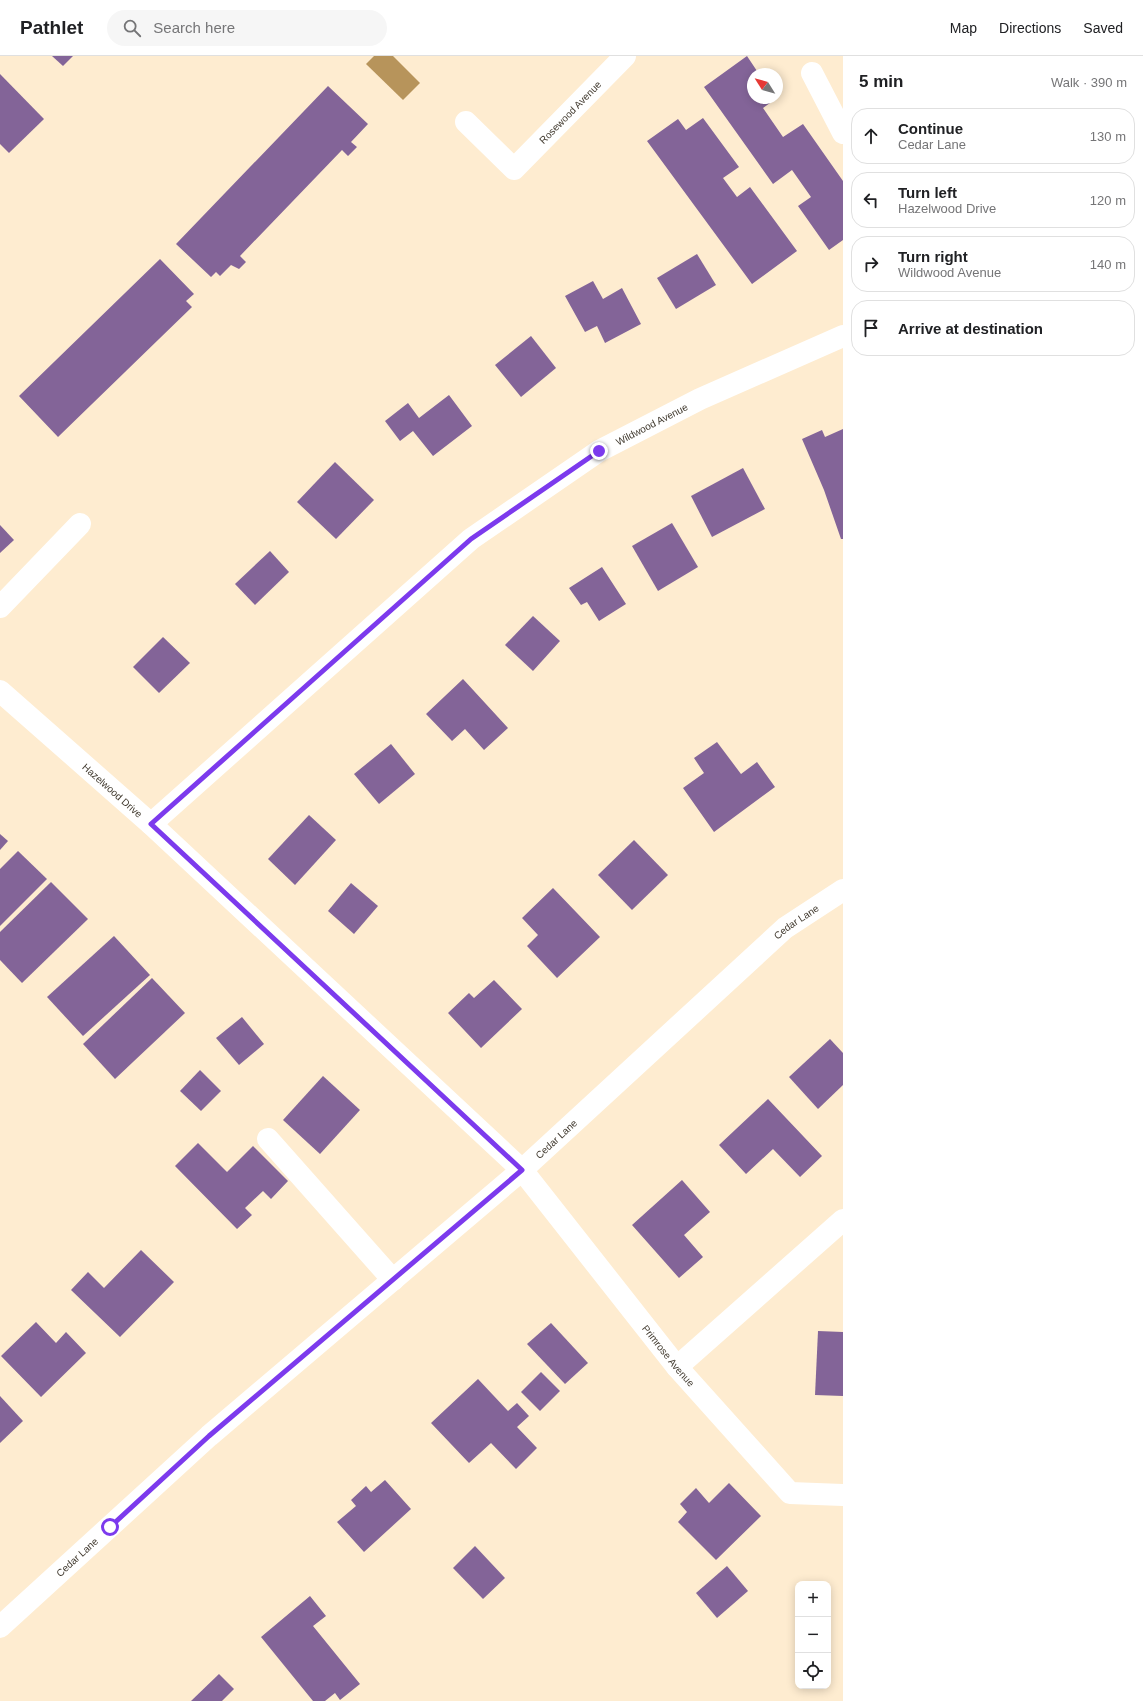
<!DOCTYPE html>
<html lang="en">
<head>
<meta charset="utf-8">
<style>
	body { margin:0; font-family:Arial,sans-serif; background:#f6f6f6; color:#202124 }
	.controls { position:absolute; right:12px; bottom:12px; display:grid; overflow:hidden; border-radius:8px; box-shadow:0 2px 10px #0003 }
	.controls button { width:36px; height:36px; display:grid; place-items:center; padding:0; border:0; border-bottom:1px solid #e0e0e0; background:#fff; color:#202124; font:20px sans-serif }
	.compass { position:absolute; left:747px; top:12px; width:36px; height:36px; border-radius:50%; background:#fff; box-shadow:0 2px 10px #0003; rotate:307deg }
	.stop { position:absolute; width:12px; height:12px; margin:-9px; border:3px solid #7c3aed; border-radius:50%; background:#fff }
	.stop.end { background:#7c3aed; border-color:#fff; box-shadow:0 1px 4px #0008 }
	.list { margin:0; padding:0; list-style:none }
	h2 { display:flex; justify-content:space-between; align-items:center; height:52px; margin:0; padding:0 16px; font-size:17px }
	h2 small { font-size:13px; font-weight:400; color:#757577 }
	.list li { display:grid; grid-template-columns:26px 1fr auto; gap:12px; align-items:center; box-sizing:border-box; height:56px; margin:0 8px 8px; padding:0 8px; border:1px solid #e0e0e0; border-radius:16px }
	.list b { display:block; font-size:15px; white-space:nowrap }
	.list p { margin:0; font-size:13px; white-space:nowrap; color:#757577 }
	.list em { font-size:13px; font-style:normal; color:#757577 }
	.icon { flex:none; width:22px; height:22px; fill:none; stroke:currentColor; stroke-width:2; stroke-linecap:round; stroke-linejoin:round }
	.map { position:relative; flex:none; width:843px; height:1645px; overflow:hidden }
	header { display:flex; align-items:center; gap:24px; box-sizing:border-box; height:56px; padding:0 20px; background:#fff; border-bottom:1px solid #e0e0e0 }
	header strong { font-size:19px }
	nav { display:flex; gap:22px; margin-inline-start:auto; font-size:14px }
	.search { width:280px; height:36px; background:#f6f6f6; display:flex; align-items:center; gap:10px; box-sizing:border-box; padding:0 14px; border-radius:22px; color:#757577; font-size:15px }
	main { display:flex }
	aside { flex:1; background:#fff }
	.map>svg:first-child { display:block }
	.water { fill:#b7945b }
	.building { fill:#836498 }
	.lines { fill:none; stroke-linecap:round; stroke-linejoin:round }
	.minor { stroke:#fff; stroke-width:22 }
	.route { stroke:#7c3aed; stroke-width:5 }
	.labels { text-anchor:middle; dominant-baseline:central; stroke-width:4; stroke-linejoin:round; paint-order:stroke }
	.street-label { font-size:10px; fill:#40392e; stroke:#fff }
</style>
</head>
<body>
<header>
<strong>Pathlet</strong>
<div class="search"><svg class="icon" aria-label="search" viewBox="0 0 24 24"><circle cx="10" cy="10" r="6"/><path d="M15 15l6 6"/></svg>Search here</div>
<nav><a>Map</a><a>Directions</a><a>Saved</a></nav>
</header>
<main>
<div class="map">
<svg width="843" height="1645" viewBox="0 0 843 1645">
	<rect width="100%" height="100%" fill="#feecd0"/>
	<path class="water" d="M374 0H393L420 27 403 44 366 8Z"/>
	<g class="building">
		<path d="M52 0H73L63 10Z"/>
		<path d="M747 0 759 18H753V42H777L763 52 783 81 803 68 843 125V184L829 194 798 150 811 141 792 114 773 128 704 31Z"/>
		<path d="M0 18 44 63 9 97 0 88Z"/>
		<path d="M328 30 368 68 351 86 357 91 348 100 342 94 240 200 246 206 239 213 231 209 220 220 216 216 211 221 176 188Z"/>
		<path d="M703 62 739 111 723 122 737 141 750 131 797 195 752 228 647 85 678 63 686 74Z"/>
		<path d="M697 198 716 229 676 253 657 222Z"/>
		<path d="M160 203 194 238 186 245 192 251 58 381 19 340Z"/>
		<path d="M593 225 603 243 622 232 641 268 605 287 597 270 585 276 565 240Z"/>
		<path d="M531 280 556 312 521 341 495 309Z"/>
		<path d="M449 339 472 370 433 400 413 375 400 385 385 365 408 347 419 362Z"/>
		<path d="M843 373V483H841L824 434 802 383 822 374 825 381Z"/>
		<path d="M335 406 374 444 336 483 297 446Z"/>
		<path d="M743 412 765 453 712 481 691 440Z"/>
		<path d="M672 467 698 511 658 535 632 490Z"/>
		<path d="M0 469 14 484 0 497Z"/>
		<path d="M270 495 289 516 255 549 235 528Z"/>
		<path d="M602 511 626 548 599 565 587 546 581 549 569 532Z"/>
		<path d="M533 560 560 585 533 615 505 589Z"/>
		<path d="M163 581 190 607 159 637 133 611Z"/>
		<path d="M463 623 508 672 484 694 465 673 452 685 426 658Z"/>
		<path d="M717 686 741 718 757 706 775 731 714 776 683 732 704 717 694 702Z"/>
		<path d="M391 688 415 718 379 748 354 718Z"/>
		<path d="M309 759 336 784 295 829 268 803Z"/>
		<path d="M0 778 8 785 0 794Z"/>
		<path d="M634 784 668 819 632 854 598 819Z"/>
		<path d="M18 795 47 823 0 870V813Z"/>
		<path d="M51 826 88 863 22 927 0 904V876Z"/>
		<path d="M351 827 378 850 354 878 328 855Z"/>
		<path d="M553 832 600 881 557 922 527 890 538 879 522 862Z"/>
		<path d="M114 880 150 919 83 980 47 941Z"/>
		<path d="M152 922 185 957 115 1023 83 988Z"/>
		<path d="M494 924 522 953 481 992 448 957 469 937 474 942Z"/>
		<path d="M242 961 264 988 239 1009 216 982Z"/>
		<path d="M830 983 843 997V1029L818 1053 789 1021Z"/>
		<path d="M200 1014 221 1035 201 1055 180 1035Z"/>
		<path d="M323 1020 360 1054 320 1098 283 1064Z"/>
		<path d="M768 1043 822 1100 800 1121 773 1093 746 1118 719 1089Z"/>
		<path d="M198 1087 227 1116 253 1090 288 1125 271 1143 263 1135 245 1152 252 1159 237 1173 175 1110Z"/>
		<path d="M682 1124 710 1156 684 1179 703 1201 679 1222 632 1169Z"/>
		<path d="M141 1194 174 1226 120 1281 71 1234 88 1216 104 1232Z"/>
		<path d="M36 1266 56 1287 66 1276 86 1297 41 1341 1 1300Z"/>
		<path d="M551 1267 588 1307 565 1328 527 1288Z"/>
		<path d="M818 1275 843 1276V1340L815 1339Z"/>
		<path d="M541 1316 560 1335 540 1355 521 1336Z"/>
		<path d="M478 1323 508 1355 517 1347 529 1360 517 1371 537 1392 516 1413 491 1387 469 1407 431 1367Z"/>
		<path d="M0 1340 23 1365 0 1387Z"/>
		<path d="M385 1424 411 1453 364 1496 337 1466 356 1450 351 1444 366 1430 371 1436Z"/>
		<path d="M729 1427 761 1460 716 1504 678 1466 687 1456 680 1448 696 1432 709 1447Z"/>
		<path d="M475 1490 505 1522 483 1543 453 1512Z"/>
		<path d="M727 1510 748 1535 717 1562 696 1537Z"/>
		<path d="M310 1540 326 1560 313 1570 360 1628 340 1644 335 1637 325 1645H313L261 1581Z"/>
		<path d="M219 1618 234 1633 222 1645H191Z"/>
	</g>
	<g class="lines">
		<g class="minor">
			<path d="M812 17 843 77"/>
			<path id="s1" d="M466 66 514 113 625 0"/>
			<path d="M0 551 80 468"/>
			<path id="s2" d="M0 635 151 768 522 1114 677 1311 790 1437 843 1439"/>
			<path id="s3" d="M151 768 471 483 599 395 700 343 843 280"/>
			<path d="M268 1083 393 1224"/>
			<path d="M677 1311 843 1164"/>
			<path id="s4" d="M0 1571 209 1380 522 1114 785 872 843 834"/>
		</g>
	</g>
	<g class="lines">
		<path class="route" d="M110 1471 209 1380 522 1114 151 768 471 483 599 395"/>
	</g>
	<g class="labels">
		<g class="street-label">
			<text stroke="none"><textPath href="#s1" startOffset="147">Rosewood Avenue</textPath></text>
			<text stroke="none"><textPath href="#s3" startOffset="643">Wildwood Avenue</textPath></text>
			<text stroke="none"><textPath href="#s2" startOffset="150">Hazelwood Drive</textPath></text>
			<text stroke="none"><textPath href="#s4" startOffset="1064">Cedar Lane</textPath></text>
			<text stroke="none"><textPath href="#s4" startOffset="740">Cedar Lane</textPath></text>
			<text stroke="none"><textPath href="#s2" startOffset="945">Primrose Avenue</textPath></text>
			<text stroke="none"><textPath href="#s4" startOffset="104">Cedar Lane</textPath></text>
		</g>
	</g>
</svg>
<div class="controls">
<button>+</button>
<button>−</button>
<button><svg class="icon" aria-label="locate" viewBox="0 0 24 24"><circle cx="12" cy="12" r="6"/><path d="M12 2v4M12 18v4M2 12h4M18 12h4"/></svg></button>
</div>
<svg class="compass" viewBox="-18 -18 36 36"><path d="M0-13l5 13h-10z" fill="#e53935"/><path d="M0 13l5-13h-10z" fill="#757577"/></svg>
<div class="stop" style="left:110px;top:1471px"></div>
<div class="stop end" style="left:599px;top:395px"></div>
</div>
<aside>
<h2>5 min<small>Walk · 390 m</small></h2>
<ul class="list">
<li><svg class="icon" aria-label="ahead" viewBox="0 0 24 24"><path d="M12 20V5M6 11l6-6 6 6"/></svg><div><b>Continue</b><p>Cedar Lane</p></div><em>130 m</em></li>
<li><svg class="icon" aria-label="left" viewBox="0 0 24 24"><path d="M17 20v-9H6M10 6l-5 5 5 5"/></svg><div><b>Turn left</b><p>Hazelwood Drive</p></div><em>120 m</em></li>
<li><svg class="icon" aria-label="right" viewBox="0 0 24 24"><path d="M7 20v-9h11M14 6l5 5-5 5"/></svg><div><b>Turn right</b><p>Wildwood Avenue</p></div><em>140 m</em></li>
<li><svg class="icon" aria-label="arrive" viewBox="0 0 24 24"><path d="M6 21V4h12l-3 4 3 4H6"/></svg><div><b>Arrive at destination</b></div></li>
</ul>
</aside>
</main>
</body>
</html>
